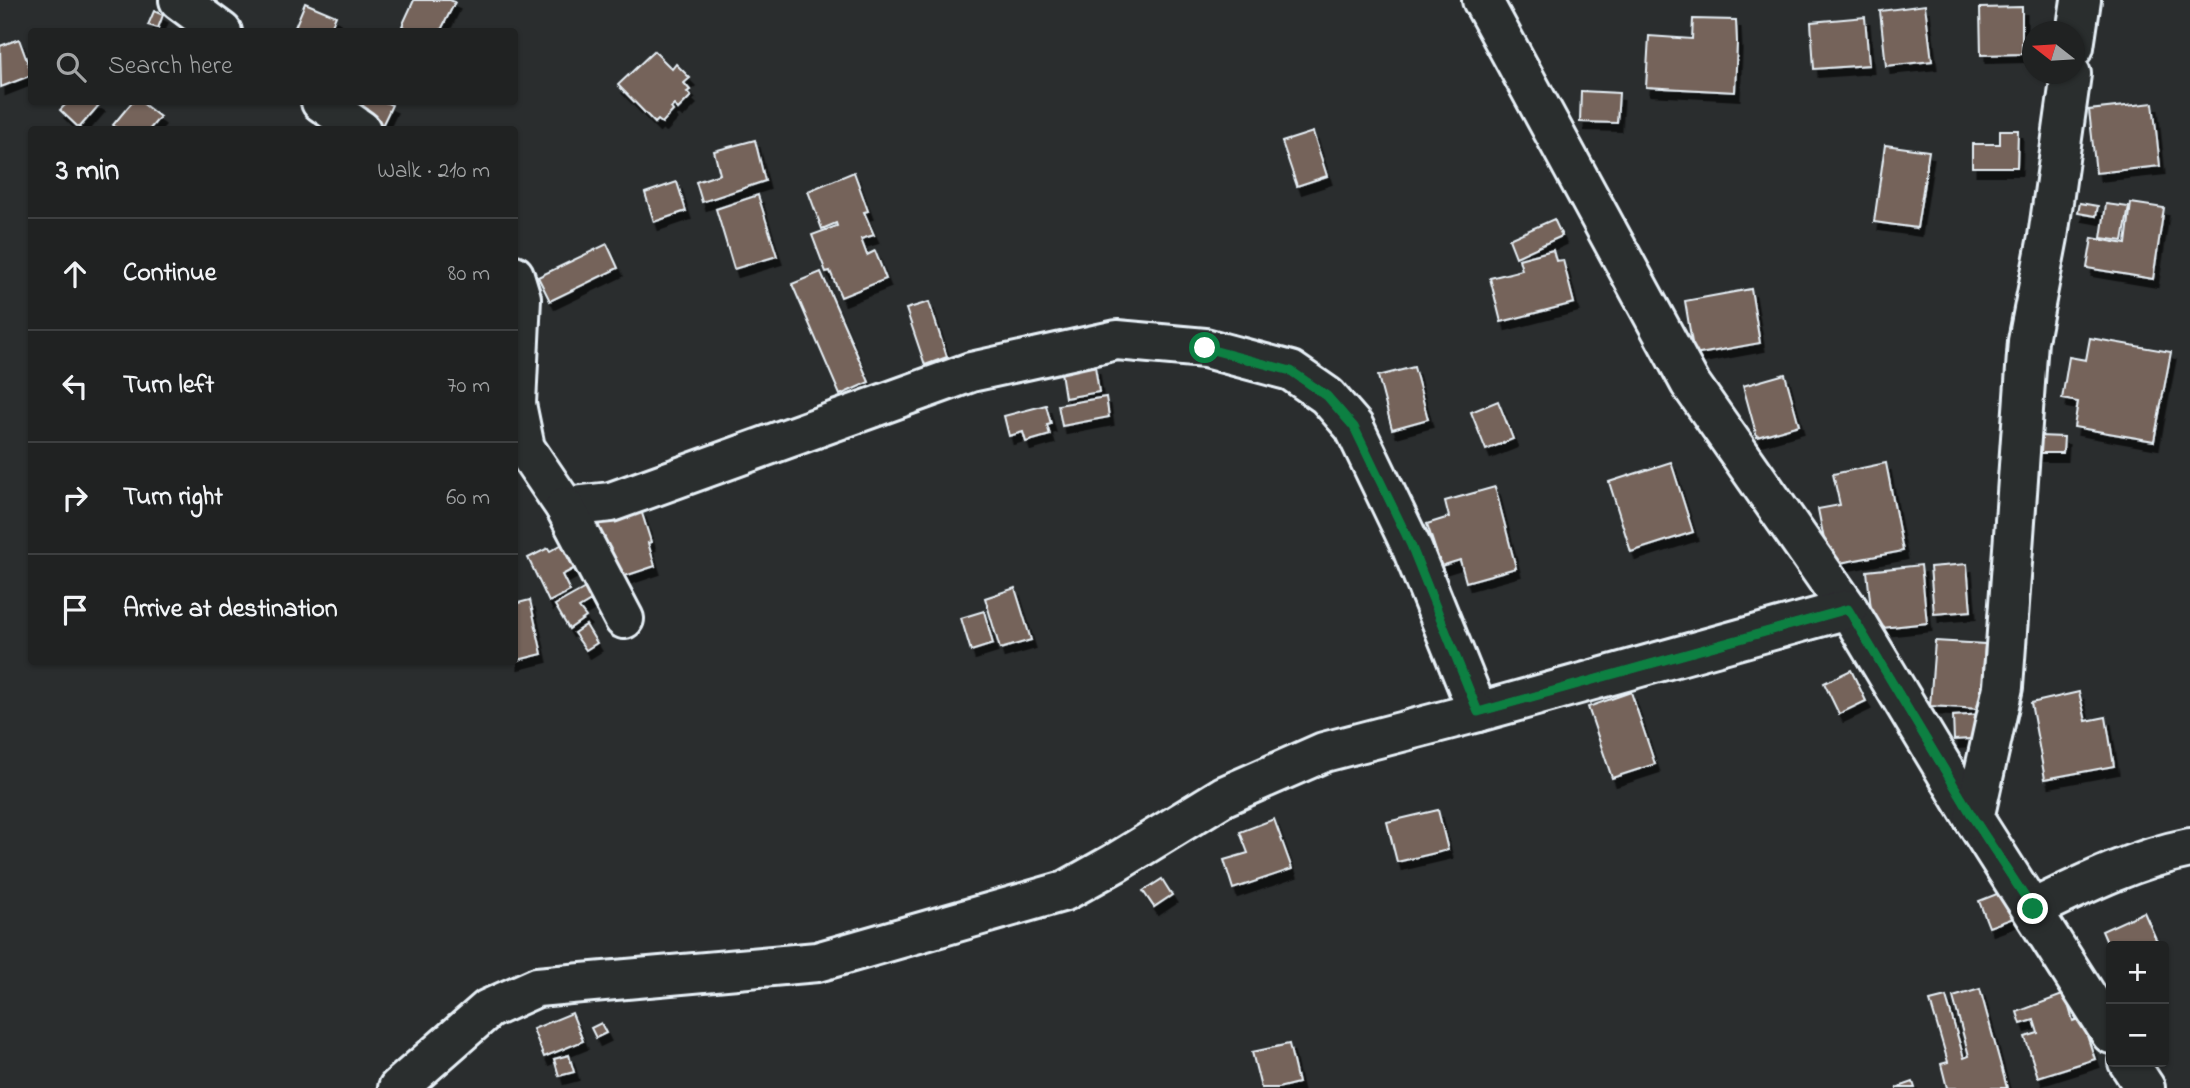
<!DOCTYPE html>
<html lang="en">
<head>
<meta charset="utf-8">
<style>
	body { margin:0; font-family:"Indie Flower",sans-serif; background:#282a2a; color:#f1f3f6 }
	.controls { position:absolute; right:21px; bottom:21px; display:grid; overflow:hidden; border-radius:7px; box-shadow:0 2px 5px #0004 }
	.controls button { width:63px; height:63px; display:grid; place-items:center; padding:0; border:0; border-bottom:2px solid #3d3f40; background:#202222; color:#f1f3f6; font:35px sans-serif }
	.compass { position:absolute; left:2022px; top:21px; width:63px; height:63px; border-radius:50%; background:#202222; box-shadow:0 2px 5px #0004; rotate:287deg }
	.stop { position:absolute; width:21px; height:21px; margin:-16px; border:5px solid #0b8043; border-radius:50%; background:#fff }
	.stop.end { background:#0b8043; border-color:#fff; box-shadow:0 2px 7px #0008 }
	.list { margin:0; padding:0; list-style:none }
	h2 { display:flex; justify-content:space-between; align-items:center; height:91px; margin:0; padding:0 28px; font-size:30px }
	h2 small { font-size:23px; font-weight:400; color:#a2a4a5 }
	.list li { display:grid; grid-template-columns:46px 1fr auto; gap:21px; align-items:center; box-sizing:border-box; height:112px; padding:0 28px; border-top:2px solid #3d3f40 }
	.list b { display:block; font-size:26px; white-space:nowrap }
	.list em { font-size:23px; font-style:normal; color:#a2a4a5 }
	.icon { flex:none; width:38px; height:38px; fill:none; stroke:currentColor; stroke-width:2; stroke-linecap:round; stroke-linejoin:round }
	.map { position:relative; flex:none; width:2190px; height:1088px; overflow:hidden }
	.search { position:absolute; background:#202222; box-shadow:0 2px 5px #0004; left:28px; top:28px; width:490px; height:77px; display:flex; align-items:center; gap:18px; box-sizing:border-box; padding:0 24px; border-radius:7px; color:#a2a4a5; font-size:26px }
	.panel { position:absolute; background:#202222; box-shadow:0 2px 5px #0004; left:28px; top:126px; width:490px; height:539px; border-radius:7px }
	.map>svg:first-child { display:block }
	.building { fill:#74645a; stroke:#e8f1f8; stroke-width:2; filter:url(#shadow) }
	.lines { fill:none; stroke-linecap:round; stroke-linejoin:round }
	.minor-casing { stroke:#e8f1f8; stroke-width:44 }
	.minor { stroke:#2a2d2e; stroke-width:38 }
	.route { stroke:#0b8043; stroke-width:9 }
</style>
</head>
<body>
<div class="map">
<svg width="2190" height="1088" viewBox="0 0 2190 1088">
	<defs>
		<filter id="shadow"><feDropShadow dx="4.5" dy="8" stdDeviation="0" flood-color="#0009"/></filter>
	</defs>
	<rect width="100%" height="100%" fill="#2a2d2e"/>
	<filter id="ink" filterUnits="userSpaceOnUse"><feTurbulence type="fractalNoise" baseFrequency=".0143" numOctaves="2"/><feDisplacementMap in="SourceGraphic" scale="14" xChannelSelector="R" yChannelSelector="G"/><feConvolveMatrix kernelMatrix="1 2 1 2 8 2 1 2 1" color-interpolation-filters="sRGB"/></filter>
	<g filter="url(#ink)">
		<g class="building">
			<path d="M414 0H450L455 2 440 32H413L402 26Z"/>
			<path d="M305 3 336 16 329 32H293Z"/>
			<path d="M1925 5 1932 61 1886 66 1880 11Z"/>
			<path d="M2022 7V54L1981 55 1980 8Z"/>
			<path d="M154 11 163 15 158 28 148 25Z"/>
			<path d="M1865 17 1869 65 1814 69 1811 22Z"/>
			<path d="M1693 19 1736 20 1737 42 1735 92 1646 87 1649 36 1692 39Z"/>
			<path d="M19 39 32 75 1 87 0 46Z"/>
			<path d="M654 51 672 69 676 64 690 78 684 83 690 90 687 92 691 96 678 109 674 105 671 108 673 111 662 123 658 120 655 123 618 85Z"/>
			<path d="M1581 91 1619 93 1617 123 1580 122Z"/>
			<path d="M68 102H97L100 104 79 128 60 110Z"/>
			<path d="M132 102H141L160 117 149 130H118L113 125Z"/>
			<path d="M364 102H385L392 105 380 130H365L353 124Z"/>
			<path d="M2153 103 2160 166 2096 173 2089 110Z"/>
			<path d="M2000 130H2018L2017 167H1972V144H2000Z"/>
			<path d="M1313 132 1327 176 1297 186 1282 142Z"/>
			<path d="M755 140 765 181 702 202 696 182 720 174 714 151Z"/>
			<path d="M1885 145 1929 151 1917 228 1874 222Z"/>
			<path d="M854 172 868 211 864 212 874 235 861 239 867 255 875 251 886 279 841 297 830 271 826 272 812 235 837 226 836 223 822 229 808 191Z"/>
			<path d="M677 182 686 211 654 222 645 193Z"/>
			<path d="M758 195 777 256 734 269 716 209Z"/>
			<path d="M2080 203 2098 206 2096 216 2078 213Z"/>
			<path d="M2131 203 2164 208 2153 279 2087 268 2092 238 2126 244Z"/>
			<path d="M2106 204 2129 207 2123 241 2101 238Z"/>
			<path d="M1554 219 1562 236 1516 257 1509 239Z"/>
			<path d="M607 244 618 268 550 301 538 277Z"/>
			<path d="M1553 250 1556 261 1563 260 1574 303 1501 322 1490 278 1522 270 1519 259Z"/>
			<path d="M821 272 869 382 840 395 792 284Z"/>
			<path d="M1751 289 1760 343 1694 355 1685 301Z"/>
			<path d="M929 302 947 357 925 365 906 309Z"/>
			<path d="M2090 338 2171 352 2154 441 2074 427 2078 402 2062 399 2069 357 2086 360Z"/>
			<path d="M1095 366 1099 392 1065 398 1061 372Z"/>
			<path d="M1414 367 1428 419 1392 429 1378 376Z"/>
			<path d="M1785 374 1799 425 1757 437 1743 386Z"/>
			<path d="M1106 397 1109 417 1062 426 1058 405Z"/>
			<path d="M1498 401 1513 439 1486 450 1471 412Z"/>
			<path d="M1046 405 1051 424 1047 425 1050 435 1026 442 1023 432 1009 436 1004 416Z"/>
			<path d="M2039 436 2064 437 2063 453H2038Z"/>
			<path d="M1671 462 1693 532 1631 552 1609 482Z"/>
			<path d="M1886 463 1903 551 1829 565 1818 509 1840 505 1833 474Z"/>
			<path d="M1495 487 1516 568 1466 582 1460 560 1441 566 1427 524 1449 517 1445 501Z"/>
			<path d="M641 510 651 542 648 543 655 566 616 579 598 523Z"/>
			<path d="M566 542 579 566 562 575 570 591 549 602 528 558 548 548 550 551Z"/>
			<path d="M1967 564 1971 611 1934 614 1930 567Z"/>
			<path d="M1921 565 1927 623 1873 629 1867 571Z"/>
			<path d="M587 587 594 599 579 608 586 617 569 629 555 605Z"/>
			<path d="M1015 588 1031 640 1000 649 985 598Z"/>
			<path d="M530 600 542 654 514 661V604Z"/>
			<path d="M984 611 993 644 971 651 961 618Z"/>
			<path d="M586 625 597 643 586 650 574 633Z"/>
			<path d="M1935 641 1985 644 1981 709 1930 706Z"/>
			<path d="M1851 670 1866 701 1839 714 1824 683Z"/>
			<path d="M1631 692 1655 764 1612 778 1588 707Z"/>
			<path d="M2079 692 2086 721 2106 717 2114 766 2045 779 2031 703Z"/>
			<path d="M1985 714 1986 738 1954 740 1953 716Z"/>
			<path d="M1438 810 1448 850 1397 862 1387 822Z"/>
			<path d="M1274 819 1292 869 1233 889 1224 860 1248 853 1240 832Z"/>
			<path d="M1162 879 1172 895 1154 907 1143 891Z"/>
			<path d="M2012 888 2022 915 1989 927 1979 901Z"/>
			<path d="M2144 912 2159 946H2111V952L2102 931Z"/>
			<path d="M1980 989 2007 1088H1947L1941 1064 1948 1062 1930 1001 1946 997 1964 1058 1969 1056 1953 997Z"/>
			<path d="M2065 994 2073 1021 2081 1018 2095 1059 2038 1077 2025 1037 2038 1033 2034 1020 2021 1024 2017 1012Z"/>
			<path d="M572 1013 583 1041 544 1057 533 1029Z"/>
			<path d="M601 1023 606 1033 596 1038 591 1028Z"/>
			<path d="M1289 1044 1298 1083 1278 1088H1261L1252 1052Z"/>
			<path d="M569 1055 574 1072 559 1076 554 1059Z"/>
			<path d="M1913 1082 1915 1088H1896Z"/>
		</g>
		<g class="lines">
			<g class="minor-casing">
				<g id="minor">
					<path d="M179 0 222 32"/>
					<path d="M1482 0 1690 383 1848 609 1974 819 2111 1034"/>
					<path d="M2074 47 2081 0"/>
					<path d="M321 102 361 130"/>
					<path d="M514 275 521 298 516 404 525 448 565 507 611 502 971 372 1117 340 1205 348 1291 371 1327 396 1354 427 1411 546 1478 712 1848 609"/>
					<path d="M565 507 624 619"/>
					<path d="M1974 819 2003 687 2028 341 2048 237 2071 74"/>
					<path d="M2033 909C2084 884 2134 859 2190 848"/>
					<path d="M2128 1062 2145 1088"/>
					<path d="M398 1088 488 1009 537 987 817 962 1065 891 1115 863 1224 796 1324 752 1478 712"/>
				</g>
			</g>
			<use href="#minor" class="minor"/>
		</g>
	</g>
	<g class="lines" filter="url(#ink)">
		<path class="route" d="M1205 348 1291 371 1327 396 1354 427 1411 545 1478 712 1848 609 1974 819 2033 909"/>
	</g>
</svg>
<div class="controls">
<button>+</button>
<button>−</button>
</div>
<svg class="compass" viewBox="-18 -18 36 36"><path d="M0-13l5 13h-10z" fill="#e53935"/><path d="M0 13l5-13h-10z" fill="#a2a4a5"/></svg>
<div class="stop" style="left:1205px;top:348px"></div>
<div class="stop end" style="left:2033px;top:909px"></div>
<div class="search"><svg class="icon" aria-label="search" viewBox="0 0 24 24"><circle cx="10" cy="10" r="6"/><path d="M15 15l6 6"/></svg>Search here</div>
<section class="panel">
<h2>3 min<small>Walk · 210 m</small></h2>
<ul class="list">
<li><svg class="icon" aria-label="ahead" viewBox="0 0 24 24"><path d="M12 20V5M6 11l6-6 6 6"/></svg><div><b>Continue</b></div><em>80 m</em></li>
<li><svg class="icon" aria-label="left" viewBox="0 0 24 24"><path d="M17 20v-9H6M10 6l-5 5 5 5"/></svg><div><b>Turn left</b></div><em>70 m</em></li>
<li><svg class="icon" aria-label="right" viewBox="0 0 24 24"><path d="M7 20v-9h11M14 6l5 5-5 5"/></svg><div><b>Turn right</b></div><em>60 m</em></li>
<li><svg class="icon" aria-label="arrive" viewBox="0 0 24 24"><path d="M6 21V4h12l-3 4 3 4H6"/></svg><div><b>Arrive at destination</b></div></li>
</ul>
</section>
</div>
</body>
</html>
